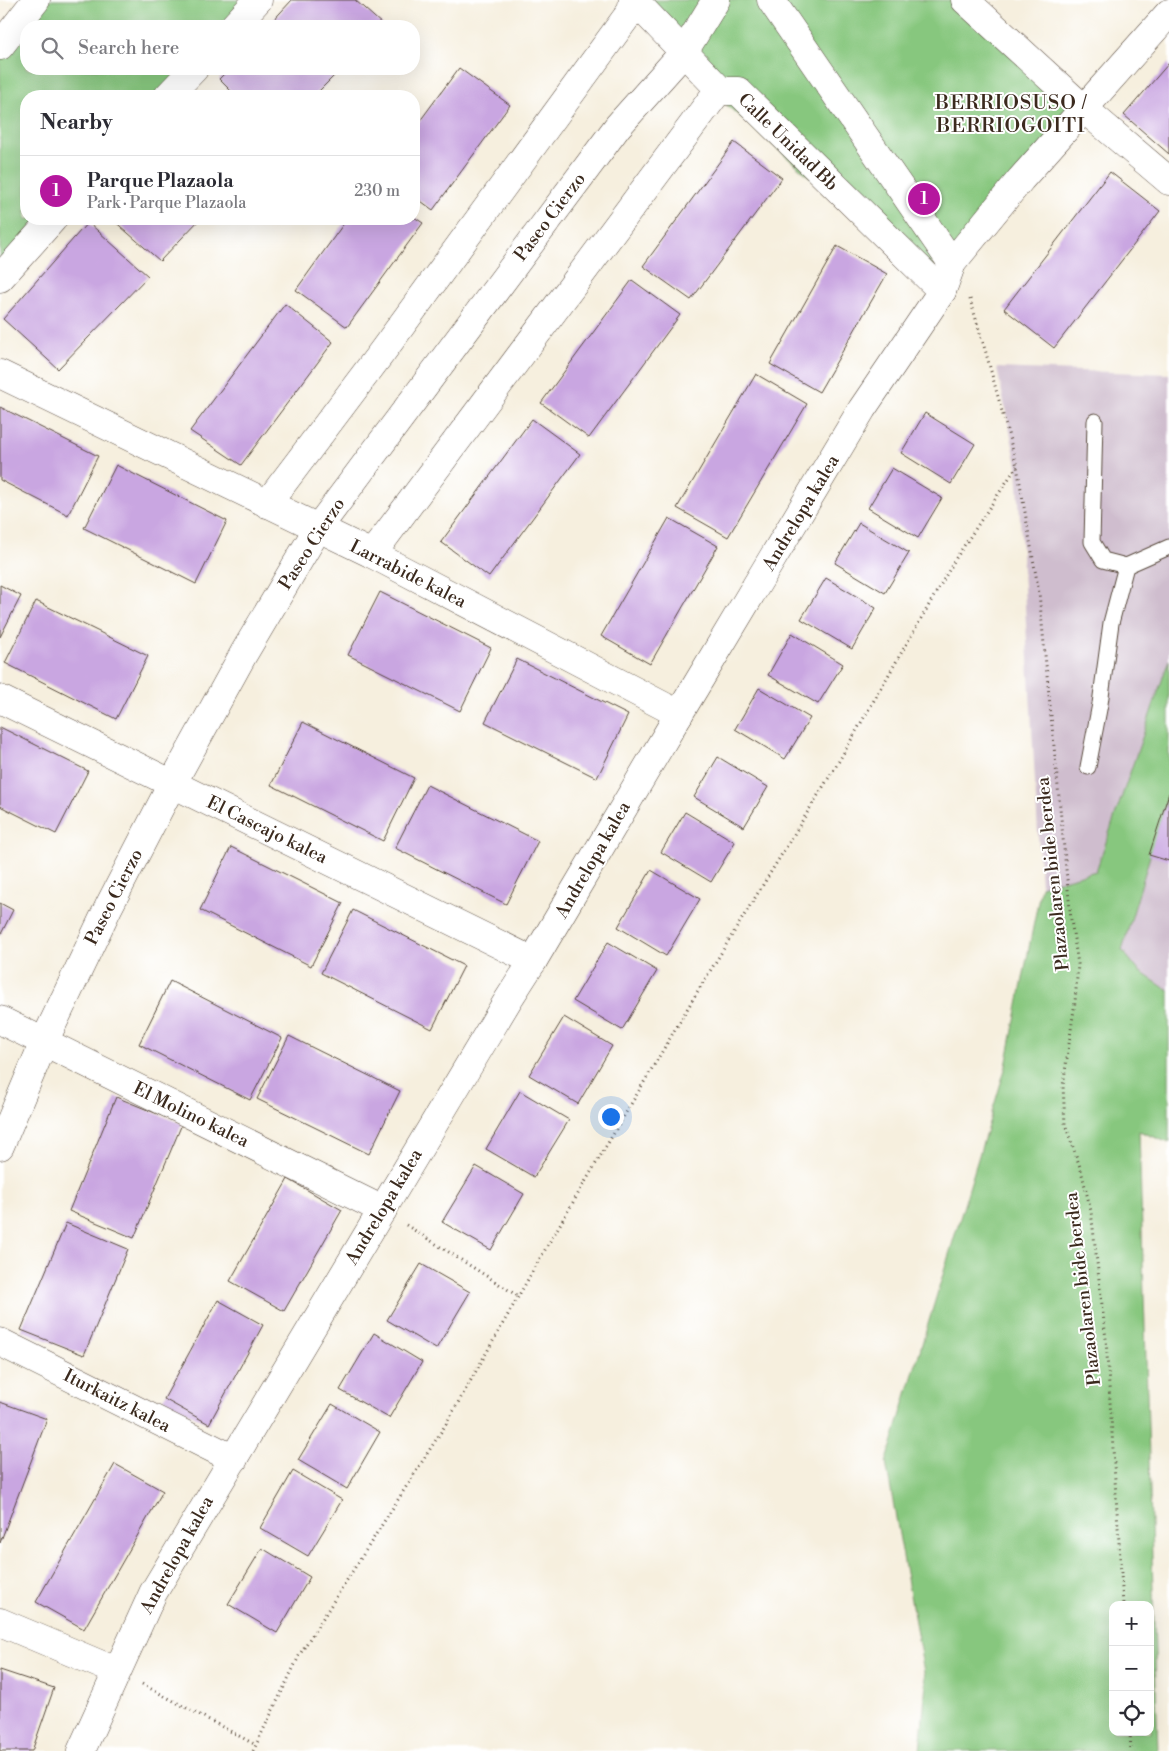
<!DOCTYPE html>
<html lang="en">
<head>
<meta charset="utf-8">
<style>
	body { margin:0; font-family:"Libre Bodoni",serif; background:#f2f2f3; color:#2b2b33 }
	.controls { position:absolute; right:15px; bottom:15px; display:grid; overflow:hidden; border-radius:10px; box-shadow:0 5px 20px #0002 }
	.controls button { width:45px; height:45px; display:grid; place-items:center; padding:0; border:0; border-bottom:1px solid #e1e1e2; background:#fff; color:#2b2b33; font:25px sans-serif }
	.you { position:absolute; left:610px; top:1116px; width:18px; height:18px; margin:-12px; border:4px solid #fff; border-radius:50%; background:#1a73e8; box-shadow:0 0 0 8px #1a73e833 }
	.badge { display:grid; place-items:center; width:32px; height:32px; border-radius:50%; background:#b5179e; color:#fff; font-size:16px; font-weight:700 }
	.pin { position:absolute; translate:-50% -50%; border:2px solid #fff; box-shadow:0 1px 5px #0006 }
	.list { margin:0; padding:0; list-style:none }
	h2 { display:flex; justify-content:space-between; align-items:center; height:65px; margin:0; padding:0 20px; font-size:21px }
	h2 small { font-size:16px; font-weight:400; color:#7c7c81 }
	.list li { display:grid; grid-template-columns:32px 1fr auto; gap:15px; align-items:center; box-sizing:border-box; height:70px; padding:0 20px; border-top:1px solid #e1e1e2 }
	.list b { display:block; font-size:19px; white-space:nowrap }
	.list p { margin:0; font-size:16px; white-space:nowrap; color:#7c7c81 }
	.list em { font-size:16px; font-style:normal; color:#7c7c81 }
	.icon { flex:none; width:28px; height:28px; fill:none; stroke:currentColor; stroke-width:2; stroke-linecap:round; stroke-linejoin:round }
	.map { position:relative; flex:none; width:1169px; height:1751px; overflow:hidden }
	.search { position:absolute; background:#fff; box-shadow:0 5px 20px #0002; left:20px; top:20px; width:400px; height:55px; display:flex; align-items:center; gap:12px; box-sizing:border-box; padding:0 18px; border-radius:20px; color:#7c7c81; font-size:19px }
	.panel { position:absolute; background:#fff; box-shadow:0 5px 20px #0002; left:20px; top:90px; width:400px; height:135px; border-radius:20px }
	.map>svg:first-child { display:block }
	.industrial { fill:#cfbdce }
	.green { fill:#87c77e; stroke:#61784e; fill-rule:evenodd }
	.building { fill:#c9a6e1 }
	.lines { fill:none; stroke-linecap:round; stroke-linejoin:round }
	.lane-casing { stroke:#57483b; stroke-width:17 }
	.street-casing { stroke:#57483b; stroke-width:29 }
	.path { stroke:#57483b; stroke-width:3; stroke-dasharray:1 4; stroke-linecap:butt }
	.lane { stroke:#fff; stroke-width:15 }
	.street { stroke:#fff; stroke-width:28 }
	.labels { text-anchor:middle; dominant-baseline:central; stroke-width:4; stroke-linejoin:round; paint-order:stroke }
	.street-label { font-size:18px; fill:#3b2a1e; stroke:#fff }
	.quarter-label { font-size:20px; letter-spacing:1px; fill:#3b2a1e; stroke:#fff }
</style>
</head>
<body>
<div class="map">
<svg width="1169" height="1751" viewBox="0 0 1169 1751">
	<rect width="100%" height="100%" fill="#fff"/>
	<filter id="ink" filterUnits="userSpaceOnUse"><feTurbulence type="fractalNoise" baseFrequency=".02" numOctaves="2"/><feDisplacementMap in="SourceGraphic" scale="10" xChannelSelector="R" yChannelSelector="G"/><feConvolveMatrix kernelMatrix="1 2 1 2 8 2 1 2 1" color-interpolation-filters="sRGB"/></filter>
	<filter id="wash" filterUnits="userSpaceOnUse"><feTurbulence type="fractalNoise" baseFrequency=".0096" numOctaves="4" result="noise"/><feDisplacementMap in="SourceGraphic" scale="20" xChannelSelector="R" yChannelSelector="G"/><feGaussianBlur stdDeviation="1.12" result="paint"/><feColorMatrix in="noise" values="0 0 0 0 0 0 0 0 0 0 0 0 0 0 0 0 0 1.4 0 .05"/><feComposite in="paint" operator="in"/></filter>
	<g filter="url(#wash)">
		<rect width="100%" height="100%" fill="#f6efde"/>
		<path class="industrial" d="M997 368 1169 374V1143L1139 1131 1041 886 1017 466Z"/>
		<g class="green">
			<path d="M36 0H254L230 26H26V69H191L166 96H26V219H53L0 278V46Z"/>
			<path d="M634 0H965L1083 108 942 291 715 95Z"/>
			<path d="M1169 660V792L1122 950 1139 971 1169 991V1143L1139 1131 1158 1751H920L926 1683 886 1463 1006 1066 1041 886 1096 871ZM1113 1605H1150V1732H1113Z"/>
		</g>
		<g id="blocks">
			<g class="building">
				<path d="M292 0H355L383 25 268 26Z"/>
				<path d="M1169 63V154L1124 115Z"/>
				<path d="M459 68 510 105 433 210 414 196V129Z"/>
				<path d="M229 69H341L314 96H236L219 79Z"/>
				<path d="M734 142 782 178 691 300 643 266Z"/>
				<path d="M1110 172 1160 211 1054 348 1004 309Z"/>
				<path d="M414 217 423 223 347 327 296 290 347 219H414Z"/>
				<path d="M112 219H200L160 261Z"/>
				<path d="M88 222 148 276 58 369 3 319Z"/>
				<path d="M837 246 887 274 819 392 770 364Z"/>
				<path d="M632 280 680 315 589 438 541 403Z"/>
				<path d="M285 304 333 342 241 465 190 431Z"/>
				<path d="M756 374 807 404 728 537 677 508Z"/>
				<path d="M0 407 98 456 68 515 0 480Z"/>
				<path d="M925 413 975 444 951 484 901 453Z"/>
				<path d="M532 419 580 454 489 577 441 542Z"/>
				<path d="M116 465 227 521 196 584 84 528Z"/>
				<path d="M892 468 942 498 918 538 868 508Z"/>
				<path d="M669 518 718 546 650 664 601 636Z"/>
				<path d="M859 523 909 553 885 593 835 563Z"/>
				<path d="M826 578 876 608 852 649 801 619Z"/>
				<path d="M0 585 21 596 0 637Z"/>
				<path d="M380 592 491 648 460 711 348 655Z"/>
				<path d="M36 601 148 656 116 719 5 663Z"/>
				<path d="M792 633 843 664 818 704 768 675Z"/>
				<path d="M517 659 628 715 597 778 485 722Z"/>
				<path d="M759 688 810 718 785 759 735 729Z"/>
				<path d="M303 722 414 778 383 841 271 785Z"/>
				<path d="M0 727 88 771 56 834 0 806Z"/>
				<path d="M718 757 768 787 744 827 694 797Z"/>
				<path d="M427 785 538 841 506 904 395 848Z"/>
				<path d="M1169 793V861L1149 855Z"/>
				<path d="M685 812 735 842 711 882 661 852Z"/>
				<path d="M231 847 343 903 311 966 200 910Z"/>
				<path d="M651 870 700 899 666 956 618 927Z"/>
				<path d="M0 903 13 910 0 936Z"/>
				<path d="M353 910 464 966 432 1029 321 973Z"/>
				<path d="M608 942 657 971 622 1030 573 1001Z"/>
				<path d="M170 981 282 1038 250 1100 139 1044Z"/>
				<path d="M564 1017 612 1046 578 1104 529 1075Z"/>
				<path d="M289 1036 400 1091 369 1154 257 1099Z"/>
				<path d="M520 1091 569 1120 534 1177 486 1149Z"/>
				<path d="M116 1097 182 1124 134 1238 69 1211Z"/>
				<path d="M476 1166 524 1194 491 1250 442 1222Z"/>
				<path d="M288 1179 342 1210 284 1311 230 1281Z"/>
				<path d="M66 1223 128 1249 84 1355 21 1330Z"/>
				<path d="M421 1264 470 1292 436 1349 387 1320Z"/>
				<path d="M218 1300 263 1325 209 1424 164 1399Z"/>
				<path d="M374 1333 422 1362 389 1418 340 1390Z"/>
				<path d="M0 1402 47 1419 0 1543Z"/>
				<path d="M332 1404 380 1432 347 1489 298 1460Z"/>
				<path d="M115 1464 163 1491 84 1629 36 1602Z"/>
				<path d="M293 1471 342 1500 308 1556 260 1528Z"/>
				<path d="M262 1548 310 1577 277 1633 228 1604Z"/>
				<path d="M0 1670 54 1688 32 1751H0Z"/>
			</g>
		</g>
	</g>
	<g filter="url(#ink)">
		<use href="#blocks" fill-opacity="0" stroke="#57483b" stroke-width="1"/>
		<g class="lines">
			<g class="lane-casing">
				<g id="lane">
					<path d="M1095 421 1092 542 1103 560 1126 566 1169 547"/>
					<path d="M1088 767 1100 704 1111 623 1126 566"/>
				</g>
			</g>
			<g class="street-casing">
				<g id="street">
					<path d="M634 0 721 91H738L942 291"/>
					<path d="M771 0 952 263"/>
					<path d="M965 0 1083 108 1169 181"/>
					<path d="M234 26 258 0"/>
					<path d="M0 46 36 0"/>
					<path d="M168 96 194 69"/>
					<path d="M0 278 53 219"/>
					<path d="M0 374 372 554 679 714"/>
					<path d="M267 504 382 352 631 11 633 0"/>
					<path d="M372 554 715 95 721 91"/>
					<path d="M0 699 533 961"/>
					<path d="M0 1020 383 1210"/>
					<path d="M0 1146 44 1042 109 906 172 784 244 653 318 528 618 126 684 52 716 0"/>
					<path d="M0 1342 234 1459"/>
					<path d="M0 1622 116 1671"/>
					<path d="M81 1751 153 1593 508 1000 533 961 679 714 862 409 942 291 952 263 1021 179 1169 13"/>
				</g>
			</g>
			<g class="path">
				<path d="M970 299 986 353 1017 466 1039 593 1071 920 1078 964 1075 1002 1063 1086 1065 1124 1081 1170 1091 1211 1106 1339 1123 1605"/>
				<path d="M406 1225 518 1296"/>
				<path d="M142 1684 256 1745"/>
				<path d="M1130 1732 1131 1751"/>
				<path d="M253 1751 300 1654 446 1424 539 1260 699 989 839 761 956 558 1017 466"/>
			</g>
			<use href="#lane" class="lane"/>
			<use href="#street" class="street"/>
		</g>
	</g>
	<g class="labels">
		<g class="street-label">
			<text transform="translate(788 142) rotate(44)">Calle Unidad Bb</text>
			<text transform="translate(550 217) rotate(-53)">Paseo Cierzo</text>
			<text transform="translate(801 513) rotate(-59)">Andrelopa kalea</text>
			<text transform="translate(312 544) rotate(-57)">Paseo Cierzo</text>
			<text transform="translate(408 574) rotate(27)">Larrabide kalea</text>
			<text transform="translate(267 830) rotate(26)">El Cascajo kalea</text>
			<text transform="translate(593 860) rotate(-60)">Andrelopa kalea</text>
			<text transform="translate(1053 874) rotate(-96)">Plazaolaren bide berdea</text>
			<text transform="translate(114 897) rotate(-63)">Paseo Cierzo</text>
			<text transform="translate(191 1115) rotate(26)">El Molino kalea</text>
			<text transform="translate(384 1207) rotate(-59)">Andrelopa kalea</text>
			<text transform="translate(1083 1289) rotate(-97)">Plazaolaren bide berdea</text>
			<text transform="translate(117 1401) rotate(27)">Iturkaitz kalea</text>
			<text transform="translate(177 1555) rotate(-61)">Andrelopa kalea</text>
		</g>
		<g class="quarter-label">
			<text x="1011" y="103">BERRIOSUSO /<tspan x="1011" dy="23">BERRIOGOITI</tspan></text>
		</g>
	</g>
</svg>
<div class="controls">
<button>+</button>
<button>−</button>
<button><svg class="icon" aria-label="locate" viewBox="0 0 24 24"><circle cx="12" cy="12" r="6"/><path d="M12 2v4M12 18v4M2 12h4M18 12h4"/></svg></button>
</div>
<div class="you"></div>
<div class="pin badge" style="left:924px;top:199px">1</div>
<div class="search"><svg class="icon" aria-label="search" viewBox="0 0 24 24"><circle cx="10" cy="10" r="6"/><path d="M15 15l6 6"/></svg>Search here</div>
<section class="panel">
<h2>Nearby<small></small></h2>
<ul class="list">
<li><span class="badge">1</span><div><b>Parque Plazaola</b><p>Park · Parque Plazaola</p></div><em>230 m</em></li>
</ul>
</section>
</div>
</body>
</html>
